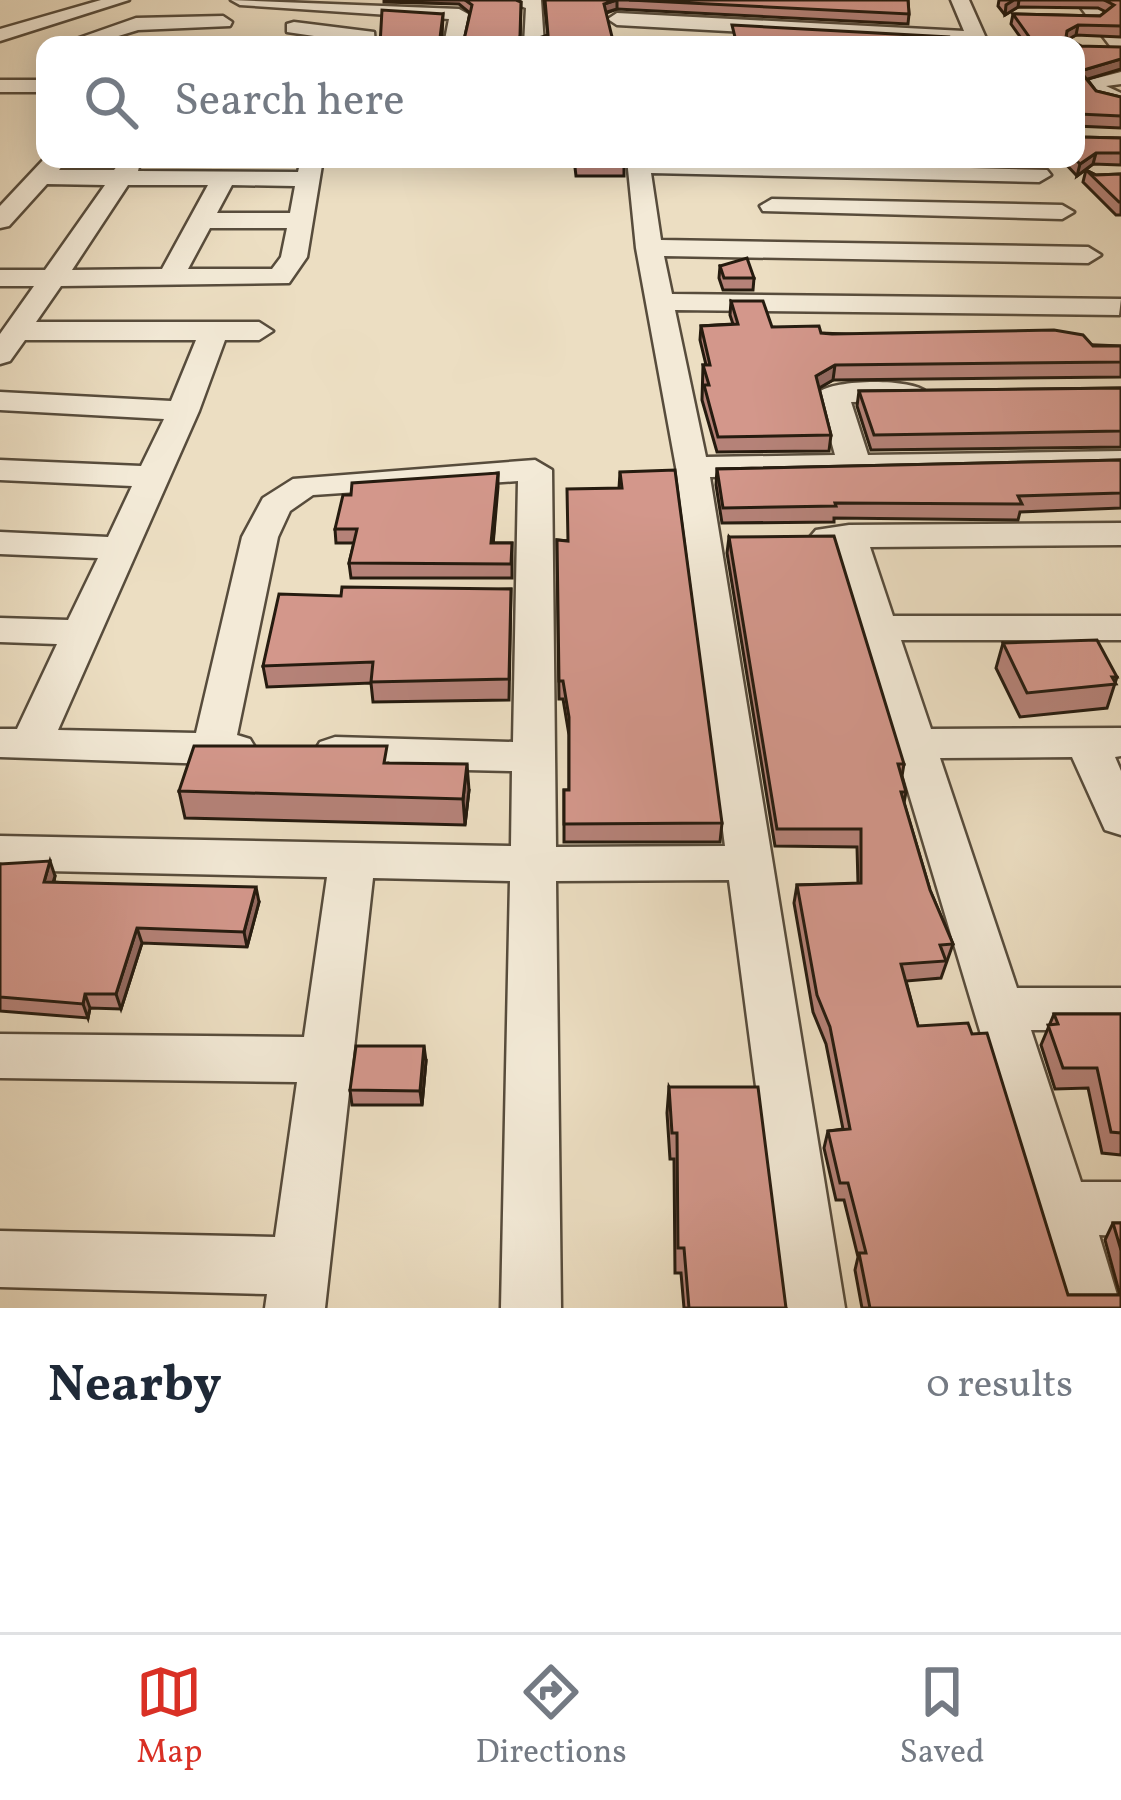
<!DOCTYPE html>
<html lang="en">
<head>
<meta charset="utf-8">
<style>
	body { margin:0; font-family:Vollkorn,serif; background:#f2f2f3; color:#1f2937 }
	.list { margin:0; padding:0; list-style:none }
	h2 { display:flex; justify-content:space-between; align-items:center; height:156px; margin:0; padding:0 48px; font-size:51px }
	h2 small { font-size:39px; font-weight:400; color:#747a83 }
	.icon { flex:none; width:66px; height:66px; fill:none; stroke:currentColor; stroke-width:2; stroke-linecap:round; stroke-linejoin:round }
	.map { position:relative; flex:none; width:1121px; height:1308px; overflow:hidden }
	.search { position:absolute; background:#fff; box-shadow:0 6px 30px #0003; left:36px; right:36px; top:36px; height:132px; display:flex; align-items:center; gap:30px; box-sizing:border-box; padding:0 42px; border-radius:24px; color:#747a83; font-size:45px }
	.sheet { height:324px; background:#fff }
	nav { display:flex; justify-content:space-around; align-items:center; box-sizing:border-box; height:168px; border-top:3px solid #e0e1e3; background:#fff; font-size:33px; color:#747a83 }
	nav a { display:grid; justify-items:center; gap:6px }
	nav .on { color:#d93025 }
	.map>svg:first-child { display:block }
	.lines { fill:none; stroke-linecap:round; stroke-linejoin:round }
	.minor-casing { stroke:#574c3c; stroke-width:5 }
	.minor { fill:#f3ead7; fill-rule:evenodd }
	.wall { fill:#b58278; stroke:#251b0f; stroke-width:3 }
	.shaded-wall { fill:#946a61; stroke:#251b0f; stroke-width:3 }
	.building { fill:#d3978b; stroke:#251b0f; stroke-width:3 }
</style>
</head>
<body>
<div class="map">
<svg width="1121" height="1308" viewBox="0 0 1121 1308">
	<rect width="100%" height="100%" fill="#ecdec2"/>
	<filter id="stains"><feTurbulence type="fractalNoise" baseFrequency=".00167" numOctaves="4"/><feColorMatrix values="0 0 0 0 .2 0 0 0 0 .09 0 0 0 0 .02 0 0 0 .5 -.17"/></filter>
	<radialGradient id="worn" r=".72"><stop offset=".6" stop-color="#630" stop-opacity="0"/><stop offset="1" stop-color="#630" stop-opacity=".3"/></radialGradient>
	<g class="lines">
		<g class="minor-casing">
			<g id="minor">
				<path d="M101 0H129L0 41V29Z"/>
				<path d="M231 0 459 9 468 14 464 45H444L449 19 240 5Z"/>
				<path d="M504 0H541L544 45H524L526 8Z"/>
				<path d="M951 0H969L989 45 617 25 608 19 617 13 964 31Z"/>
				<path d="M1075 0H1093L1121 34V53L1114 51Z"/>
				<path d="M223 16 232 22 230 26 138 30 89 45H59L136 18Z"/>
				<path d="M294 22 374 32 375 45 287 32V24Z"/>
				<path d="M1121 72V84L1106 86 1121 93V106L1095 98 1082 82Z"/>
				<rect x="0" y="80" width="45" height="12"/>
				<path d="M45 158 68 159 59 170H114L123 159H141L138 171 298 172 301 159H323L307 257 289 283 61 286 36 322H259L273 331 259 340H225L199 411 58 730 196 733 242 537 263 498 293 479 535 460 552 470 556 847 725 846 676 467 636 248 627 159 1047 170 1051 175 1039 182 651 173 661 240 1088 247 1101 255 1088 263 664 256 672 294 1121 299 1119 315 675 310 706 457 835 455 818 393C832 379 912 378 926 392L911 401 851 402 868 455 1121 451V471L710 477 845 1308H785L729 880 556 881 561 1308H501L510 881 373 878 325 1308H265L267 1294 0 1287V1231L275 1237 297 1082 0 1078V1034L304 1037 327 877 0 870V836L511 846 512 771 335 767 320 762 314 752 320 742 335 737 513 742 518 481 313 495 290 511 278 537 237 735 250 739 256 749 250 759 213 764 0 757V729H17L57 644 0 642V618L68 620 98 558 0 554V532L108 537 132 486 0 480V460L141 466 164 419 0 410V392L171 401 196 340H25L10 361 0 364V334L34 286H0V270H45L105 185 47 184 9 226 0 228V206ZM128 185H208L162 269 72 270ZM232 185 295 186 290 213H217ZM210 228H287L281 257 272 269H188Z"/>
				<path d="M772 199 1062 205 1074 212 1062 219 763 211 760 206Z"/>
				<path d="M1121 523V545L870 547 893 616H1121V640H901L931 729 1121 728V756L1115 757 1121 771V835L1105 830 1072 757 940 758 1017 988H1121V1030H1031L1081 1182H1121V1236L1099 1235 1121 1308H1063L835 547 816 544 810 537 816 530 849 525Z"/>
			</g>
		</g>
		<use href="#minor" class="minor"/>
	</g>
	<g class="wall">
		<path d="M384 0H516L521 2 520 45H380L443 14 442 38 464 40 470 13 459 4 384 2Z"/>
		<path d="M544 0H908L909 14 908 24 617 9 548 35Z"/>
		<path d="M999 0H1121V37L1076 35 1069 39 1121 69 1087 79 1096 91 1121 97V128L1076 126V45H1026L1011 24 1013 14 1100 16 1106 12 1098 8 1018 7 1005 15 998 6Z"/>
		<path d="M1079 137 1121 138V165L1093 164 1077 176 1061 159H1076Z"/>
		<path d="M574 159H624V176H576Z"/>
		<path d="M1086 170 1096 175 1121 174V215H1116L1083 182Z"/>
		<path d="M720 266 754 278 753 290H723L719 278Z"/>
		<path d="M731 301 772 327 821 333 1121 346V377L833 380 819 388 831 435 829 451 717 452 702 400 703 365H706L700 340 701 326 733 324 730 315Z"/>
		<path d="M1121 388V447L871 450 857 406 859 391Z"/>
		<path d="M1121 460V508L1020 512 1018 520 834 518V522L722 523 716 485 717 469Z"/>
		<path d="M620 472 722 823 720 842H564V790H569V735L563 699H559L557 540 568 541 619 488Z"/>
		<path d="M498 473 493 543H512V578H351L349 563 354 543H336L335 529 351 495Z"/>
		<path d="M729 537 904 764 902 776 906 792 904 803 930 890 953 944 941 978 906 981 918 1026 1068 1295H1120L1105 1240 1113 1223H1121V1308H862L855 1270 858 1257 844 1200H836L824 1148 828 1131 843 1129 826 1044 813 1012 794 903 797 885 858 884 857 847 775 846 727 553Z"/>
		<path d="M511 589 509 700 373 702 371 683 267 687 263 666 341 596Z"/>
		<path d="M1003 643 1117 677 1107 708 1020 717 996 668Z"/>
		<path d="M388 763 469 790 465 825 185 818 179 791Z"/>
		<path d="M0 864 55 876 54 882 259 902 247 947 142 943 121 1009 90 1008 88 1018 0 1011Z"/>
		<path d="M1054 1014H1121V1155L1102 1153 1088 1088 1055 1089 1041 1045Z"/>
		<path d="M426 1061 422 1105H352L350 1090Z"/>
		<path d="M669 1087 786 1308H684L681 1273H675L674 1159H670L667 1113Z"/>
	</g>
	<g class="shaded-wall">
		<path d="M617 0V9L604 13V4Z"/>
		<path d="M1014 0H1019L1018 7 1005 15 1006 5Z"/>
		<path d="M1078 25 1076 35 1065 41 1067 31Z"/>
		<path d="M1121 59V69L1078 82 1080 71Z"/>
		<path d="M1096 153 1093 164 1077 176 1080 164Z"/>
		<path d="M835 365 833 380 814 391 816 376Z"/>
		<path d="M498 473V487L492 557 491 543Z"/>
		<path d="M467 764 469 790 465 825 463 799Z"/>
		<path d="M50 861 55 876 49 896 44 882Z"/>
		<path d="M256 887 259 902 247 947 244 932Z"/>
		<path d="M137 928 142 943 121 1009 116 994Z"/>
		<path d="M85 994 90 1008 88 1018 83 1004Z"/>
		<path d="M424 1046 426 1061 422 1105 420 1091Z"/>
	</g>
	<g class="building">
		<path d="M465 0H516L521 2 520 36 513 45H380L382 10 443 14 440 38 464 40 472 5Z"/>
		<path d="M545 0H616L604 4 614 45H532L533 40 548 35Z"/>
		<path d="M629 0H908L909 14Z"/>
		<path d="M1104 0H1121V26L1078 25 1067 31 1066 37 1078 46 1121 47V59L1080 71 1096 91 1121 97V116L1079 114 1076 125V45H1035L1013 14 1100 16 1114 5Z"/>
		<path d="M732 25 949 37 951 45H737Z"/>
		<path d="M1076 134 1079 137 1121 138V153H1096L1080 164 1075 159Z"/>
		<path d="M575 159H624L625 165H576Z"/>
		<path d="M1086 170 1096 175 1121 174V202H1119Z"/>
		<path d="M747 258 754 278H724L720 266Z"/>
		<path d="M731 301H763L772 327 819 326 821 333 832 334 1054 330 1083 335 1093 346H1121V362L835 365 816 376 831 435 718 437 704 385H709L703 365H710L701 326 738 324Z"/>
		<path d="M1121 388V431L874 435 859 391Z"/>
		<path d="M1121 460V493L1018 496 1022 504 835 503 836 506 723 508 717 469Z"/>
		<path d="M675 470 722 823 564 824V790H569V717L563 681H559L557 540 568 541 567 489 622 488 620 472Z"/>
		<path d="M498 473 491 543H512L511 564 349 563 357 529H335L343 495H351L352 483Z"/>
		<path d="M834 536 904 764H898L906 792H901L930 890 953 944 940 945 946 961 901 964 918 1026 968 1023 972 1034 987 1033 1068 1295H1121V1308H870L859 1253H866L848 1183H840L828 1131 850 1129 830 1027 817 995 797 885 861 883V829H777L729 537Z"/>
		<path d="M342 587 511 589 509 679 371 682 373 662 263 666 279 594 341 596Z"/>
		<path d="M1097 640 1117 677H1112L1116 684 1027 693 1003 643Z"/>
		<path d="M194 746H387L384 763 467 764 463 799 179 791Z"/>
		<path d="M50 861 44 882 256 887 244 932 137 928 116 994H85L83 1004 0 997V864Z"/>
		<path d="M1054 1014H1121V1133L1111 1132 1097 1068H1063L1048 1025 1058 1024Z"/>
		<path d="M356 1046H424L420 1091 350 1090Z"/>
		<path d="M669 1087H758L786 1308H689L684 1248H678L677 1133H672Z"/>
		<path d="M1113 1223H1121V1250Z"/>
	</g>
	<rect width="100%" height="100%" filter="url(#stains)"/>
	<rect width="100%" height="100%" fill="url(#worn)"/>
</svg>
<div class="search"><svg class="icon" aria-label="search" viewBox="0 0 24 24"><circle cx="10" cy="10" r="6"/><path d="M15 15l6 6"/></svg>Search here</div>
</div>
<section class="sheet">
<h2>Nearby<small>0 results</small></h2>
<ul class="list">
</ul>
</section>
<nav>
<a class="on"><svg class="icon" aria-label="map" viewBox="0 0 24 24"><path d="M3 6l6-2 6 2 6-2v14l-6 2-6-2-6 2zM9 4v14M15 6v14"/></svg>Map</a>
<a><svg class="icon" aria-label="directions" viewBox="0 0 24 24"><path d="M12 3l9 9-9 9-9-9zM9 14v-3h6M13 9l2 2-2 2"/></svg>Directions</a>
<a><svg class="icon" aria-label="saved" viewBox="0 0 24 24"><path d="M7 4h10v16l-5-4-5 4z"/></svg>Saved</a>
</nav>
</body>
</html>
